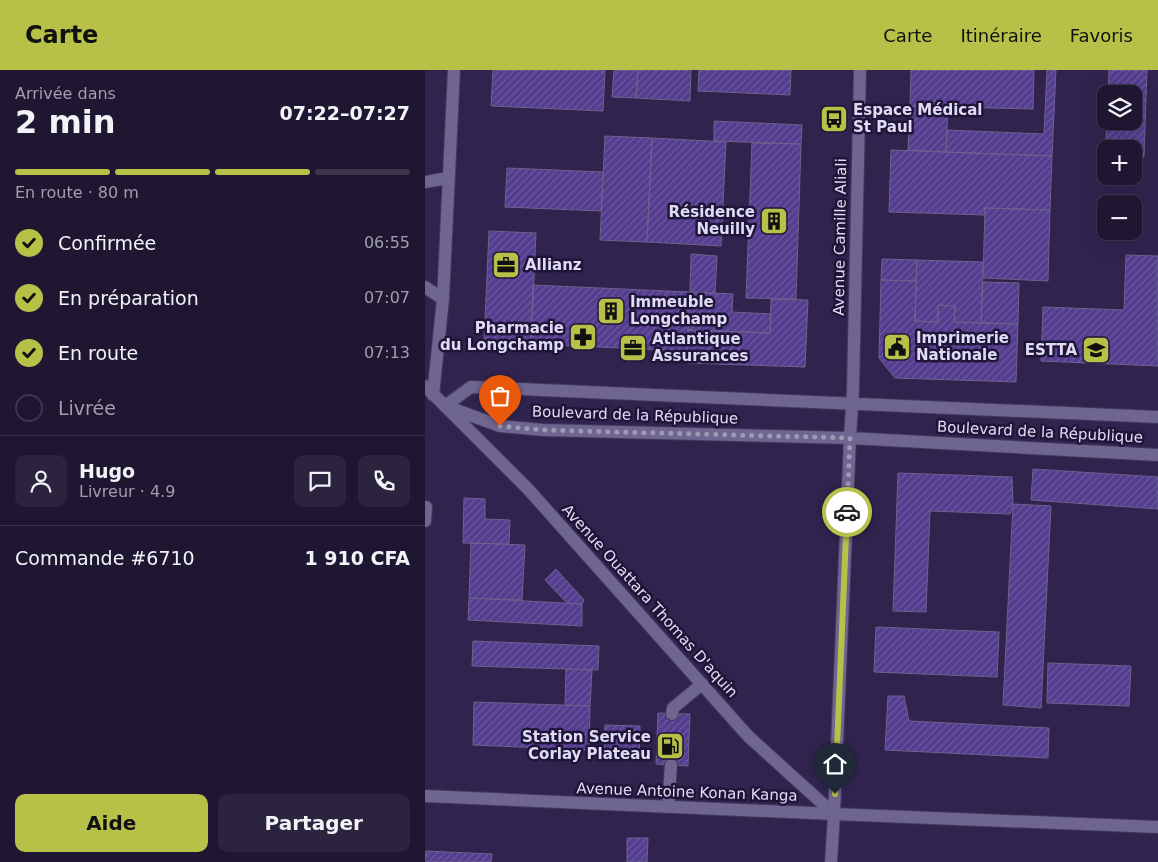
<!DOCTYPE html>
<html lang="fr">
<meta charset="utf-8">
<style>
:root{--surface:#1f1732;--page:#2c243e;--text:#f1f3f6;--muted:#a19fac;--line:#3c364d;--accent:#b7c148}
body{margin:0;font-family:"DejaVu Sans",sans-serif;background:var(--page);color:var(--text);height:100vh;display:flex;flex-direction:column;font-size:19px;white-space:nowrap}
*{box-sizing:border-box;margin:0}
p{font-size:16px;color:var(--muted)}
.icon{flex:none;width:28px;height:28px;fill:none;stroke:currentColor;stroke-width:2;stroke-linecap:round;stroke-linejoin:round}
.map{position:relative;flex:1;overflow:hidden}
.sheet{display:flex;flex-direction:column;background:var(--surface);width:425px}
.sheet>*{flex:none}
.fabs{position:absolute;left:672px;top:15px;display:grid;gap:10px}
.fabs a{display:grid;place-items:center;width:45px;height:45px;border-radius:10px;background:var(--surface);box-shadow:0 5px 20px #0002,0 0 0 1px var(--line);font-size:25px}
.pin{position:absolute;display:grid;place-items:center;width:42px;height:42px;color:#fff;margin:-51px -21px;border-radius:50% 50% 50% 0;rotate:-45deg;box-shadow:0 0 5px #0007}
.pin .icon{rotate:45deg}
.courier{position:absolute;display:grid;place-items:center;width:50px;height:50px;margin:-25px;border:4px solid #b7c148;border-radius:50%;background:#fff;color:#222;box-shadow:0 1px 6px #0007}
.head em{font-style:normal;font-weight:700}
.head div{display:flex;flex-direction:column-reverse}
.head{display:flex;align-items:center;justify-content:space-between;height:85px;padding:0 15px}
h1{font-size:32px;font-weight:700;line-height:38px}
.bar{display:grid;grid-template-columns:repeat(4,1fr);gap:8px 5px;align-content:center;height:60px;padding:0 15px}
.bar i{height:6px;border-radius:4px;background:var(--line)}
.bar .selected{background:var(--accent)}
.bar p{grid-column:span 4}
.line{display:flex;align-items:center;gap:12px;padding:0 15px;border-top:1px solid var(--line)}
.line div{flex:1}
.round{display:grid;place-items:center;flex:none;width:52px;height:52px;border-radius:10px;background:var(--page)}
ol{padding:0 15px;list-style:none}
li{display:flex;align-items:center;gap:15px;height:55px}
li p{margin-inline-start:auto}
li .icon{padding:5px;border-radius:50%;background:var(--accent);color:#111;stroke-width:4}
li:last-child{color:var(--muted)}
li i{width:28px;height:28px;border:2px solid var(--line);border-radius:50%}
.action{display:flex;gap:10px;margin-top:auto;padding:10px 15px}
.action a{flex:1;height:58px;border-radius:10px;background:var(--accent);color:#111;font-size:20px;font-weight:700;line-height:58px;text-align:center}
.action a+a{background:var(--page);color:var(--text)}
header{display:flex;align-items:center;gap:30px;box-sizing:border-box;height:70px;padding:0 25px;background:var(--accent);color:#111}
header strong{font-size:24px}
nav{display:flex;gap:28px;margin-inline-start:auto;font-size:18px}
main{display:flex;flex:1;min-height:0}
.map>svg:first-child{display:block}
</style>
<header>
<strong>Carte</strong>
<nav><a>Carte</a><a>Itinéraire</a><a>Favoris</a></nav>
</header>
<main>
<section class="sheet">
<div class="head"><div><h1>2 min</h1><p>Arrivée dans</p></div><em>07:22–07:27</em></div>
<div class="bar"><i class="selected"></i><i class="selected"></i><i class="selected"></i><i></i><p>En route · 80 m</p></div>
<ol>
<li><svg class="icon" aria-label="check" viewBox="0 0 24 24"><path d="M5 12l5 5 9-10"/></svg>Confirmée<p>06:55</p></li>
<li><svg class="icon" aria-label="check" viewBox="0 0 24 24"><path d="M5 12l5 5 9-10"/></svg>En préparation<p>07:07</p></li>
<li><svg class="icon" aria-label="check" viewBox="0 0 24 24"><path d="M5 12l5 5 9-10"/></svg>En route<p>07:13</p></li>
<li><i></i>Livrée</li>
</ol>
<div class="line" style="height:90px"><a class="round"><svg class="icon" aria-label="person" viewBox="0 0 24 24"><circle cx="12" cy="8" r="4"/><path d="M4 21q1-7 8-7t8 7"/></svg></a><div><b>Hugo</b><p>Livreur · 4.9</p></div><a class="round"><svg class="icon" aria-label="chat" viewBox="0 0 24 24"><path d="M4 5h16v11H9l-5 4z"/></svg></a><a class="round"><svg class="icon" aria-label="phone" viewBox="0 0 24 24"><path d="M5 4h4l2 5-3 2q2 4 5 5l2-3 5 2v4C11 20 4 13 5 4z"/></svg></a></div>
<div class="line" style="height:65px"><div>Commande #6710</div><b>1 910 CFA</b></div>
<div class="action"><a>Aide</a><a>Partager</a></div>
</section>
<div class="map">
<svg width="733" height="792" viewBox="0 0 733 792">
<defs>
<pattern id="building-hatch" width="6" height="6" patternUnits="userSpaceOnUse" patternTransform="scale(1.25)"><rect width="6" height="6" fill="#543c8e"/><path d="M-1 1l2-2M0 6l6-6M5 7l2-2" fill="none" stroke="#6c589e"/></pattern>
</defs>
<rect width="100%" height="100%" fill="#291f43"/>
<path fill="#30244f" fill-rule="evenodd" d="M0 0H733V792H0ZM681 24H709V51H681ZM681 79H709V106H681ZM681 134H709V161H681Z"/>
<path fill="url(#building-hatch)" stroke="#6b628c" d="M68 0H180L178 41 66 36Z
M189 0H213L211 28 187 27Z
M213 0H266L265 31 211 28Z
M274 0H366L365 25 273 21Z
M486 0H609L608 39 485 36Z
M622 0H631L627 86 521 82 522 60 619 64Z
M684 0H722L719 87 709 86V79H681L680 85 682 51H709V24H683Z
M485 36 523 37 521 82 483 80Z
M289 51 377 55 376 74 289 71Z
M180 66 227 68 222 172 175 170Z
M227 68 301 72 296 176 222 172Z
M327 73 376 74 371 229 321 228Z
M466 80 627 86 625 140 560 138V145L464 142Z
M82 98 178 102 176 141 80 137Z
M560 138 625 140 623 211 558 208Z
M64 161 111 163 106 274 59 272Z
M266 184 292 186 290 224 265 222Z
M701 185 733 186V296L616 291 618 237 699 240Z
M457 189 492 190 491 211 456 210Z
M492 190 558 192 556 253 529 252 530 236 513 235V252L490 251Z
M456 210 491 211 490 251 513 252V235L530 236 529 252 593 254 591 312 470 308 454 288Z
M558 212 594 213 593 254 556 253Z
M108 215 265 222 262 281 106 274Z
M265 222 308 224 307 242 346 244 345 263 263 260Z
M346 229 383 230 380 297 262 293 263 260 345 263Z
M608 399 733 407V439L606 430Z
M473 403 587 407 588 434 585 444 505 441 501 542 468 541Z
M39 428 60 429V449L85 450 84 474 38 473Z
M588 434 626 436 616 638 578 635Z
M46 473 100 475 97 530 44 528Z
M131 499 159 530 157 534 142 533 120 510Z
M44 528 157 534V556L43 550Z
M451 557 574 562 572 607 449 602Z
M48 571 174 576 173 600 47 596Z
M623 593 706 596 704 636 622 633Z
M141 599 167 600 165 636 140 635Z
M463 626H479L484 651 624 658 623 688 460 680Z
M49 632 165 636 164 680 48 675Z
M233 643 265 644 263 696 231 694Z
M180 655 215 656 214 689 179 687Z
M202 768H223L222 792H202Z
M1 781 67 784 66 792H0Z"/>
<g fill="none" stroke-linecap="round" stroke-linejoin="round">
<g stroke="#43395a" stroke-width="14">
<path id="service" d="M0 112 23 108
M0 217 18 229
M0 451 1 437
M247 644 248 638 277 614
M243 737 246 695"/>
</g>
<g stroke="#43395a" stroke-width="14">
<path id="minor" d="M20 336 103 419 323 666 409 744
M0 726 409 744
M406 792 409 744"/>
</g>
<g stroke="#43395a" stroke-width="14">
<path id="tertiary" d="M8 325 18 229 29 0
M425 368 409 744 733 757"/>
</g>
<g stroke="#43395a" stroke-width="14">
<path id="secondary" d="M0 316 20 336 75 356 118 360 425 368 733 385
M20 336 46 317 733 347
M425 368 428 319 435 0"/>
</g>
<use href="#service" stroke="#6e6590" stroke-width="12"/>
<use href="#minor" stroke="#6e6590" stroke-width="12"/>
<use href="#tertiary" stroke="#6e6590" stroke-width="12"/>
<use href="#secondary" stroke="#6e6590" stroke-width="12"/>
</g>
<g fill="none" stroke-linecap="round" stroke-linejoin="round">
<path stroke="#a099b6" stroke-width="5" stroke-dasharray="0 9" d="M75 356 118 360 425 368 422 442"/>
<path stroke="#b7c148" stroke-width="6" d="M410 724 422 442"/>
</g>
<defs>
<g id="bus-square" transform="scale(1.4375)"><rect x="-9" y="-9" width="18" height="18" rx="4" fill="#b7c148" stroke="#1f1539"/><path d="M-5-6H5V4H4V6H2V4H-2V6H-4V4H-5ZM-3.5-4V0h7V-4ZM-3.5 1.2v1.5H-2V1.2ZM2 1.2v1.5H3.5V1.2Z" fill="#111"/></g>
<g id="building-square" transform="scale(1.4375)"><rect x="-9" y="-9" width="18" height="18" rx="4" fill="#b7c148" stroke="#1f1539"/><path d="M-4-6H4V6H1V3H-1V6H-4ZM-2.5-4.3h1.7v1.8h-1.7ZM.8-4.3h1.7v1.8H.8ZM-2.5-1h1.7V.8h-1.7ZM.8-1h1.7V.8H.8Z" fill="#111"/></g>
<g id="office-square" transform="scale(1.4375)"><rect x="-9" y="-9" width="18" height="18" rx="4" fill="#b7c148" stroke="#1f1539"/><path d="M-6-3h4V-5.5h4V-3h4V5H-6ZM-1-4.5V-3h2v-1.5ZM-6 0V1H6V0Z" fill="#111"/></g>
<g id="pharmacy-square" transform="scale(1.4375)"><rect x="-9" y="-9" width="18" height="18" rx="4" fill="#b7c148" stroke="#1f1539"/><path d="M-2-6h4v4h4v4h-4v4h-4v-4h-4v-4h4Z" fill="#111"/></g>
<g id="civic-square" transform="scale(1.4375)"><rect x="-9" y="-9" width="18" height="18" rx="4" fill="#b7c148" stroke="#1f1539"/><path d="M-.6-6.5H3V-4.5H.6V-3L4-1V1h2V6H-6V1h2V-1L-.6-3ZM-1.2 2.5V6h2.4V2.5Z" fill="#111"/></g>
<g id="university-square" transform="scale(1.4375)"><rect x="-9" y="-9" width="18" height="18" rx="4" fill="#b7c148" stroke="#1f1539"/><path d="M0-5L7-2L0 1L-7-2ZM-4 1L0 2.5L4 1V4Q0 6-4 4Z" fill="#111"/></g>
<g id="fuel-square" transform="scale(1.4375)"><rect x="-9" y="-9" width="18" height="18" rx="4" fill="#b7c148" stroke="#1f1539"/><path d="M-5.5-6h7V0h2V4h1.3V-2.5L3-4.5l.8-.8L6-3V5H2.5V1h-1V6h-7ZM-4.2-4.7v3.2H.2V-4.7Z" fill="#111"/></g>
</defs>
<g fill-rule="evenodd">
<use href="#bus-square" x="409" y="49"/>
<use href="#building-square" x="349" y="151"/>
<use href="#office-square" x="81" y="195"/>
<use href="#building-square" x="186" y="241"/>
<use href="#pharmacy-square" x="158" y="267"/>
<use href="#civic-square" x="472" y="277"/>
<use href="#office-square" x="208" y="278"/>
<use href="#university-square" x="671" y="280"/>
<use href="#fuel-square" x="245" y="676"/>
</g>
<g text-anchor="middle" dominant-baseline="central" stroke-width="5" stroke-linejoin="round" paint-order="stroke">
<g font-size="15" font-weight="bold" fill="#e0dbf4" stroke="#1f1539" text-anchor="start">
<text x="428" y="40">Espace Médical<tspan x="428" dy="17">St Paul</tspan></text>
<text x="330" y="142" text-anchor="end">Résidence<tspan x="330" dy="17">Neuilly</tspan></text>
<text x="100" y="195">Allianz</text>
<text x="205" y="232">Immeuble<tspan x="205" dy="17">Longchamp</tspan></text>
<text x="139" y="258" text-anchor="end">Pharmacie<tspan x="139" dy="17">du Longchamp</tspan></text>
<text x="491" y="268">Imprimerie<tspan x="491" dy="17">Nationale</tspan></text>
<text x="227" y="269">Atlantique<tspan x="227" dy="17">Assurances</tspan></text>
<text x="652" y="280" text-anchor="end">ESTTA</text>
<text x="226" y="667" text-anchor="end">Station Service<tspan x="226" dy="17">Corlay Plateau</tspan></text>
</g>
<g font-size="15" fill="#e0dbf4" stroke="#1f1539">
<text transform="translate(415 167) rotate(-89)">Avenue Camille Aliali</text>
<text transform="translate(210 345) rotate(2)">Boulevard de la République</text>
<text transform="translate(615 362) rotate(3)">Boulevard de la République</text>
<text transform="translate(225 531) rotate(48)">Avenue Ouattara Thomas D'aquin</text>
<text transform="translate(262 722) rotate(2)">Avenue Antoine Konan Kanga</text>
</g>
</g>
</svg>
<div class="fabs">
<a><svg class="icon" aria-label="layers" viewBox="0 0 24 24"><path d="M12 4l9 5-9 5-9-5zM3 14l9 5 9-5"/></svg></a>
<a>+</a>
<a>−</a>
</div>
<div class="pin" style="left:75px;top:356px;background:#ea580c"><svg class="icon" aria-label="bag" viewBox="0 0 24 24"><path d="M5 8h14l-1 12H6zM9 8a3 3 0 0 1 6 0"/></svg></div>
<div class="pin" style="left:410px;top:724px;background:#1f2937"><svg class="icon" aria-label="home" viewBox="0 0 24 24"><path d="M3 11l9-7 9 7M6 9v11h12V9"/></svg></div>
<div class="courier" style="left:422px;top:442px"><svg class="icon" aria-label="car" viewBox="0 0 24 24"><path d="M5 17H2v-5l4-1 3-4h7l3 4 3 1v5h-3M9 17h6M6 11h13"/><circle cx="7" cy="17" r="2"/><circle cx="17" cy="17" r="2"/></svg></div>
</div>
</main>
